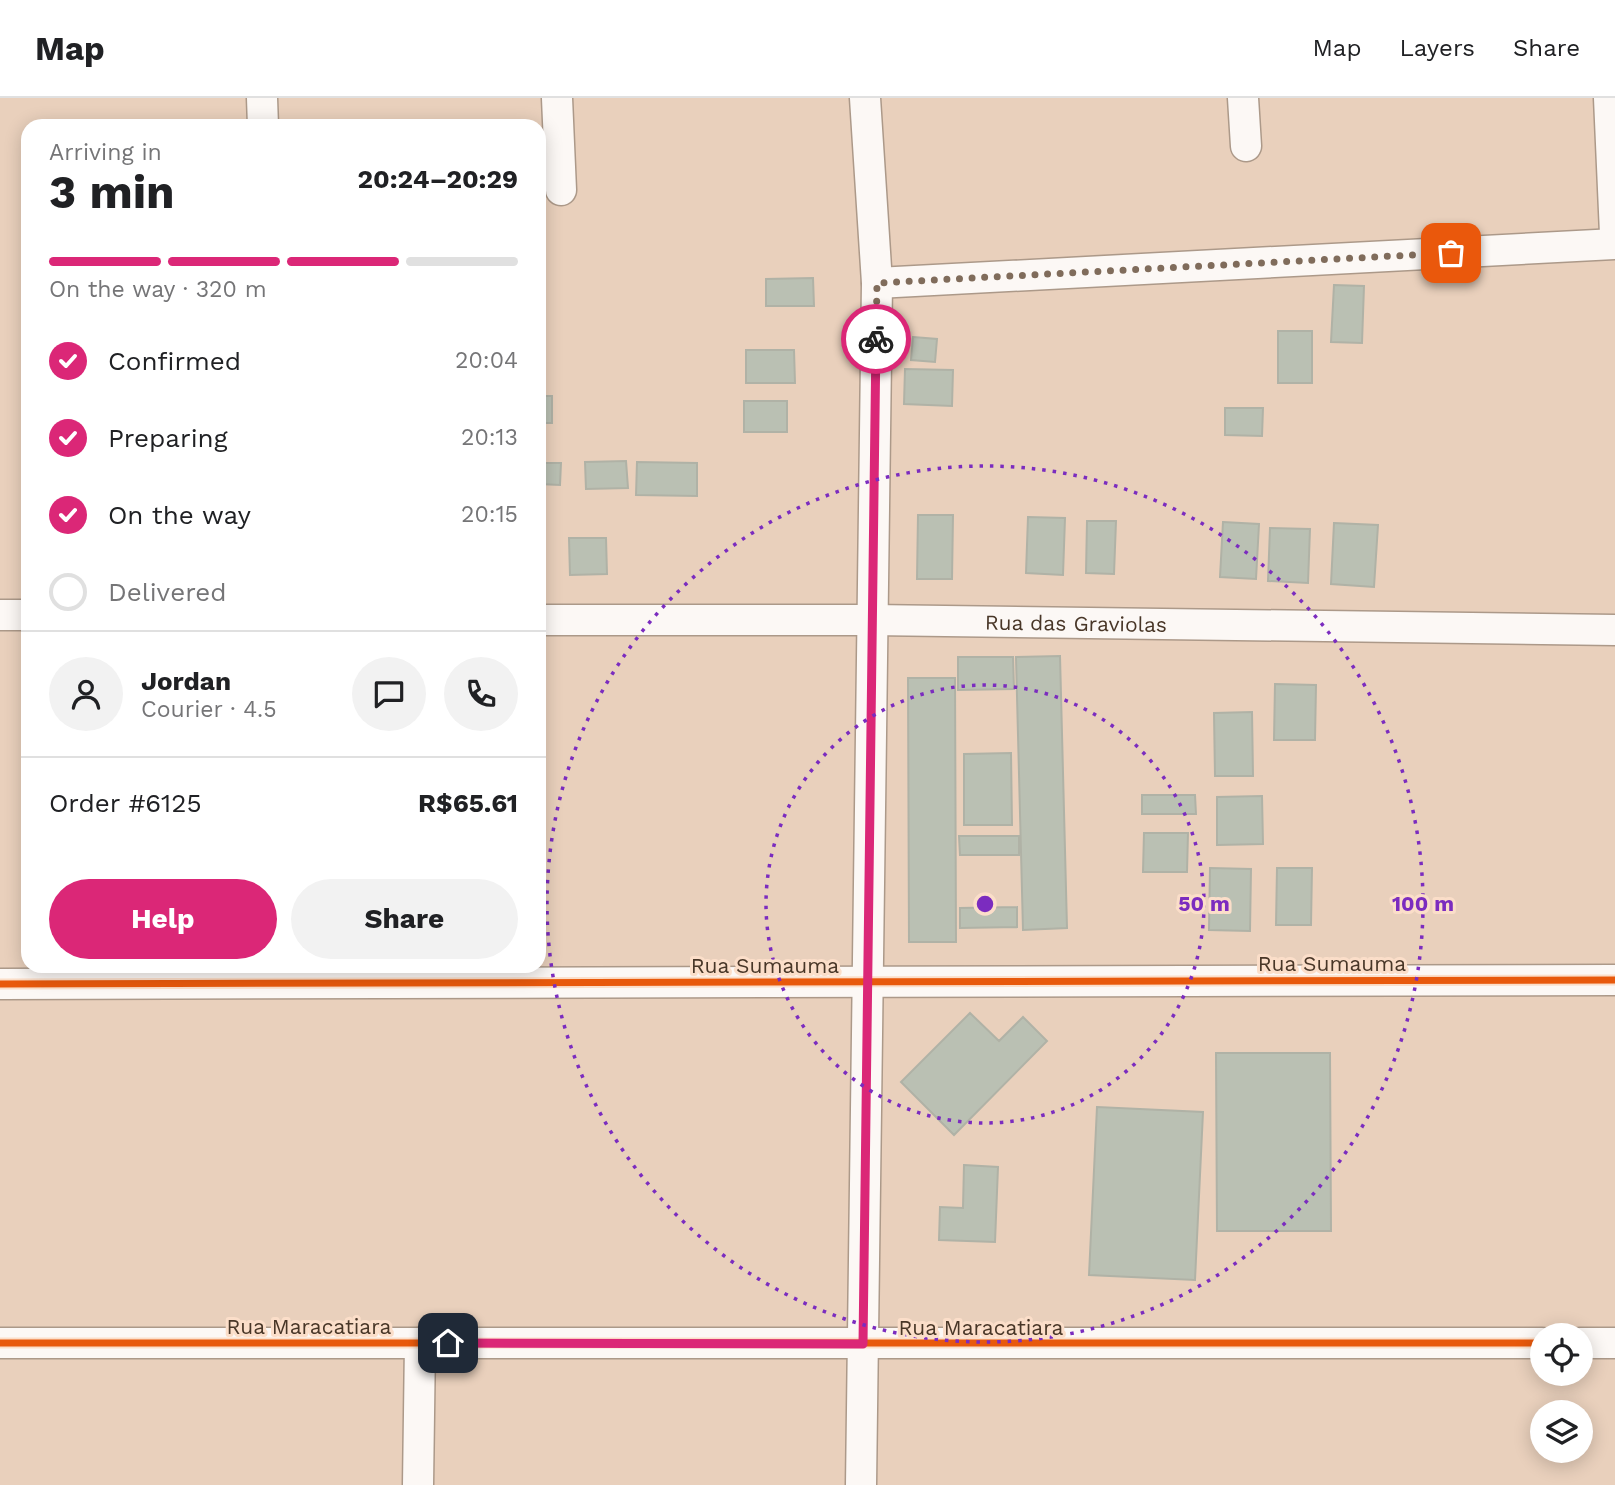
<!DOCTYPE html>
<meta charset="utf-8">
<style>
:root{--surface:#fff;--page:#f2f2f2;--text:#202124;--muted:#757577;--line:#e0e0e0;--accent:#db2777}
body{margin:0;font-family:"Work Sans",sans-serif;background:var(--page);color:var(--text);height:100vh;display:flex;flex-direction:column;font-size:26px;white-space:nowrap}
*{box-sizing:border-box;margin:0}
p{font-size:23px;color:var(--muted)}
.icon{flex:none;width:38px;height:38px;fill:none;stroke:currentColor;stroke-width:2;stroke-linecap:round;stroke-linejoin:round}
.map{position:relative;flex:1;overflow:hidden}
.side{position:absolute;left:21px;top:21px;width:525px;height:854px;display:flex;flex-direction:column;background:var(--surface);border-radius:21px;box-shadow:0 4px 18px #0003}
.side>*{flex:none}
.tools{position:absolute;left:1530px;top:1225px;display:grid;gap:14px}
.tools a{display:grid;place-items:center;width:63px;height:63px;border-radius:50%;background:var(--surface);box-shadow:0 4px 18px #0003;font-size:35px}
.pin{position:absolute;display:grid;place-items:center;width:60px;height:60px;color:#fff;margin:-30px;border-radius:14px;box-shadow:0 4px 10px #0006}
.courier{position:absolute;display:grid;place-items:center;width:70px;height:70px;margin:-35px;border:5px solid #db2777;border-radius:50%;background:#fff;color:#222;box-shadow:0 2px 9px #0007}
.overview em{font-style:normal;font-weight:700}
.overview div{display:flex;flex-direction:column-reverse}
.overview{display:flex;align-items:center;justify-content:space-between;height:119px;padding:0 28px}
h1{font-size:46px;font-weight:700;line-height:52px}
.bar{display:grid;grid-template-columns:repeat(4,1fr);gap:10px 7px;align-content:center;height:84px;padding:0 28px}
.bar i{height:9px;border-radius:5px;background:var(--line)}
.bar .current{background:var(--accent)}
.bar p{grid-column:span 4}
.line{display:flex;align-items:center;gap:18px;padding:0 28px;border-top:2px solid var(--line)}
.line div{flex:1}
.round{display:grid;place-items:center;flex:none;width:74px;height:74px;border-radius:37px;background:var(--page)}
ol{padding:0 28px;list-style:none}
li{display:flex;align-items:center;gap:21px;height:77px}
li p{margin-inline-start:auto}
li .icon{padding:7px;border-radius:50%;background:var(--accent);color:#fff;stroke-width:4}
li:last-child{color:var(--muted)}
li i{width:38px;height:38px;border:4px solid var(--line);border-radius:50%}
.cta{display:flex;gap:14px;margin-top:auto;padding:14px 28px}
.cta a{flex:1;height:80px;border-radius:42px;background:var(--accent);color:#fff;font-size:28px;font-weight:700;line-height:80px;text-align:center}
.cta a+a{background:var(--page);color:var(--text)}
header{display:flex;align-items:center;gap:42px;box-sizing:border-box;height:98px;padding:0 35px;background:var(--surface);border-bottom:2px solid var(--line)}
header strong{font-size:33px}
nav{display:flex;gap:38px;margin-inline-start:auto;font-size:24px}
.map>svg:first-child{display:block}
</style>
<header>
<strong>Map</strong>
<nav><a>Map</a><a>Layers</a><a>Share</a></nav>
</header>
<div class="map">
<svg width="1615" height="1387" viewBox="0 0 1615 1387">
<rect width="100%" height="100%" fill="#e9d0bc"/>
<path fill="#bac0b3" stroke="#b0b2a6" stroke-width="2" d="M813 180 814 208H766V181Z
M1334 187 1364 188 1362 245 1331 244Z
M1278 233H1312V285H1278Z
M913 239 937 241 935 264 911 262Z
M746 252H794L795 285H746Z
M905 271 953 272 952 308 904 306Z
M539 298H552V325H539Z
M744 303H787V334H744Z
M1225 310H1263L1262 338 1225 337Z
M626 363 628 390 586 391 585 364Z
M637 364 697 365V398L636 397Z
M539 365H561L560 387 539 386Z
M918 417H953L952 481H917Z
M1028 419 1065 420 1063 477 1026 475Z
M1087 423H1116L1114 476 1086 475Z
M1223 424 1259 426 1256 481 1220 479Z
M1334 425 1378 427 1374 489 1331 486Z
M1270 430 1310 431 1308 485 1268 483Z
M569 440H606L607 476 570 477Z
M1060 558 1067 830 1023 832 1016 559Z
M958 559H1013L1014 591 958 592Z
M908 580H955L956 844H909Z
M1275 586 1316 587 1315 642H1274Z
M1252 614 1253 678H1215L1214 615Z
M1011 655 1012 727H964V656Z
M1142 697H1195L1196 716H1142Z
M1262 698 1263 746 1217 747V699Z
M1144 735H1188L1187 774H1143Z
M959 738H1019V757H960Z
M1210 770 1251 771 1250 833 1209 832Z
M1277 770H1312L1311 827H1276Z
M1017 809V829L960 830V810Z
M970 915 999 943 1023 919 1047 943 954 1037 901 984Z
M1216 955H1330L1331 1133H1217Z
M1097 1009 1203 1014 1195 1182 1089 1177Z
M964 1067 998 1069 995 1144 939 1142 940 1109 963 1110Z"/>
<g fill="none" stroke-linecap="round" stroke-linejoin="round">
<g stroke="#ac9989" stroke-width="33">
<g id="minor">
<path d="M262 0 263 28"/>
<path d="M557 0 561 92"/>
<path d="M1243 0 1246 48"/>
<path d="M1609 0 1615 136"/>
<path d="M877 185 1615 146"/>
<path d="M0 517H28"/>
<path id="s1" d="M539 522H872L1615 532"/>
<path d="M0 886 1615 882"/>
<path d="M0 1245H1542"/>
<path d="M1580 1245H1615"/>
<path d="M418 1387 420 1245"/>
<path d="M861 1387 877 185 865 0"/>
</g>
</g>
<use href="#minor" stroke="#fcf8f5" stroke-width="30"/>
<g stroke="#fbdec9" stroke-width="11">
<path id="cycleway" d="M0 886 1615 882
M0 1245H1542"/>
</g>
<use href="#cycleway" stroke="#e8590c" stroke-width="7"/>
</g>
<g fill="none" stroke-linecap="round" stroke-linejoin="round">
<path stroke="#806c5b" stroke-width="7" stroke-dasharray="0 12.6" d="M876 241 877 185 1451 155"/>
<path stroke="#db2777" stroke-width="9" d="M448 1245 863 1246 876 241"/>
</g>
<g fill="none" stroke="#7b2cbf" stroke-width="3.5" stroke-dasharray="3.5 7">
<circle cx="985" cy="806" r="219"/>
<circle cx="985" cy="806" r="438"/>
</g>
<g text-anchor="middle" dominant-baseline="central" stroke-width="6" stroke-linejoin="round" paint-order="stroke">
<g font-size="21" fill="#483627" stroke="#fbdec9">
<text stroke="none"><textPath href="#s1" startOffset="537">Rua das Graviolas</textPath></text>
<text x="1332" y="865">Rua Sumauma</text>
<text x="765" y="867">Rua Sumauma</text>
<text x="309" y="1228">Rua Maracatiara</text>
<text x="981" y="1229">Rua Maracatiara</text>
</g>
</g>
<circle cx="985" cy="806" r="10" fill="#7b2cbf" stroke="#fbdec9" stroke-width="3.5"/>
<g font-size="21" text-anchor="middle" font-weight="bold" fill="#7b2cbf" stroke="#fbdec9" stroke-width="6" stroke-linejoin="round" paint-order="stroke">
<text x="1204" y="813">50 m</text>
<text x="1423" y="813">100 m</text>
</g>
</svg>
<div class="tools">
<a><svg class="icon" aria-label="locate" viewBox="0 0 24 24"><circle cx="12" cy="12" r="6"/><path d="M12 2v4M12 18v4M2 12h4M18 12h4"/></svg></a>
<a><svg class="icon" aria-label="layers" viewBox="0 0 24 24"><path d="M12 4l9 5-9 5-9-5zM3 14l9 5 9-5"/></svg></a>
</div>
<div class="pin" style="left:1451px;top:155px;background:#ea580c"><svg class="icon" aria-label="bag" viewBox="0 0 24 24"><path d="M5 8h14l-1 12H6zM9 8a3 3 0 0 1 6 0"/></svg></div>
<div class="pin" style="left:448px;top:1245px;background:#1f2937"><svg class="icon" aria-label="home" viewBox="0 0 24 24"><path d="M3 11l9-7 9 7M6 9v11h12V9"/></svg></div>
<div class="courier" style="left:876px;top:241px"><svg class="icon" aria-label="bike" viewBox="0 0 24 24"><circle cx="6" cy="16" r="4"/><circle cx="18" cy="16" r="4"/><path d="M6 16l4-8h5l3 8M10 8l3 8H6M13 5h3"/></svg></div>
<section class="side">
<div class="overview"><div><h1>3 min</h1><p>Arriving in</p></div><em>20:24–20:29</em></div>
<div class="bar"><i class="current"></i><i class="current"></i><i class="current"></i><i></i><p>On the way · 320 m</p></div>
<ol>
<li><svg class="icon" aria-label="check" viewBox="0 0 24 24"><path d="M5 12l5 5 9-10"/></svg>Confirmed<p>20:04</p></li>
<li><svg class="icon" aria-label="check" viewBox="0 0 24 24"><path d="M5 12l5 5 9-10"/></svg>Preparing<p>20:13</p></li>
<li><svg class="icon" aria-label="check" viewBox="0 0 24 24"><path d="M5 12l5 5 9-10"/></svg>On the way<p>20:15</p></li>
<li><i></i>Delivered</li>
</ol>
<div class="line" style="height:126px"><a class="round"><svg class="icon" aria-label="person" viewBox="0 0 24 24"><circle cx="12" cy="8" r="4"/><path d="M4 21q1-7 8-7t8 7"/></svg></a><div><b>Jordan</b><p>Courier · 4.5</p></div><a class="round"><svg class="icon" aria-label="chat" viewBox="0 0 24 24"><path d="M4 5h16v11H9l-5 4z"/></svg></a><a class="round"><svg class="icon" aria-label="phone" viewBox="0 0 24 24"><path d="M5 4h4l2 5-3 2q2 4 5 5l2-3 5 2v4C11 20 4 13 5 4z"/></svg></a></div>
<div class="line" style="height:91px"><div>Order #6125</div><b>R$65.61</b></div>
<div class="cta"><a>Help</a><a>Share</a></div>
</section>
</div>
